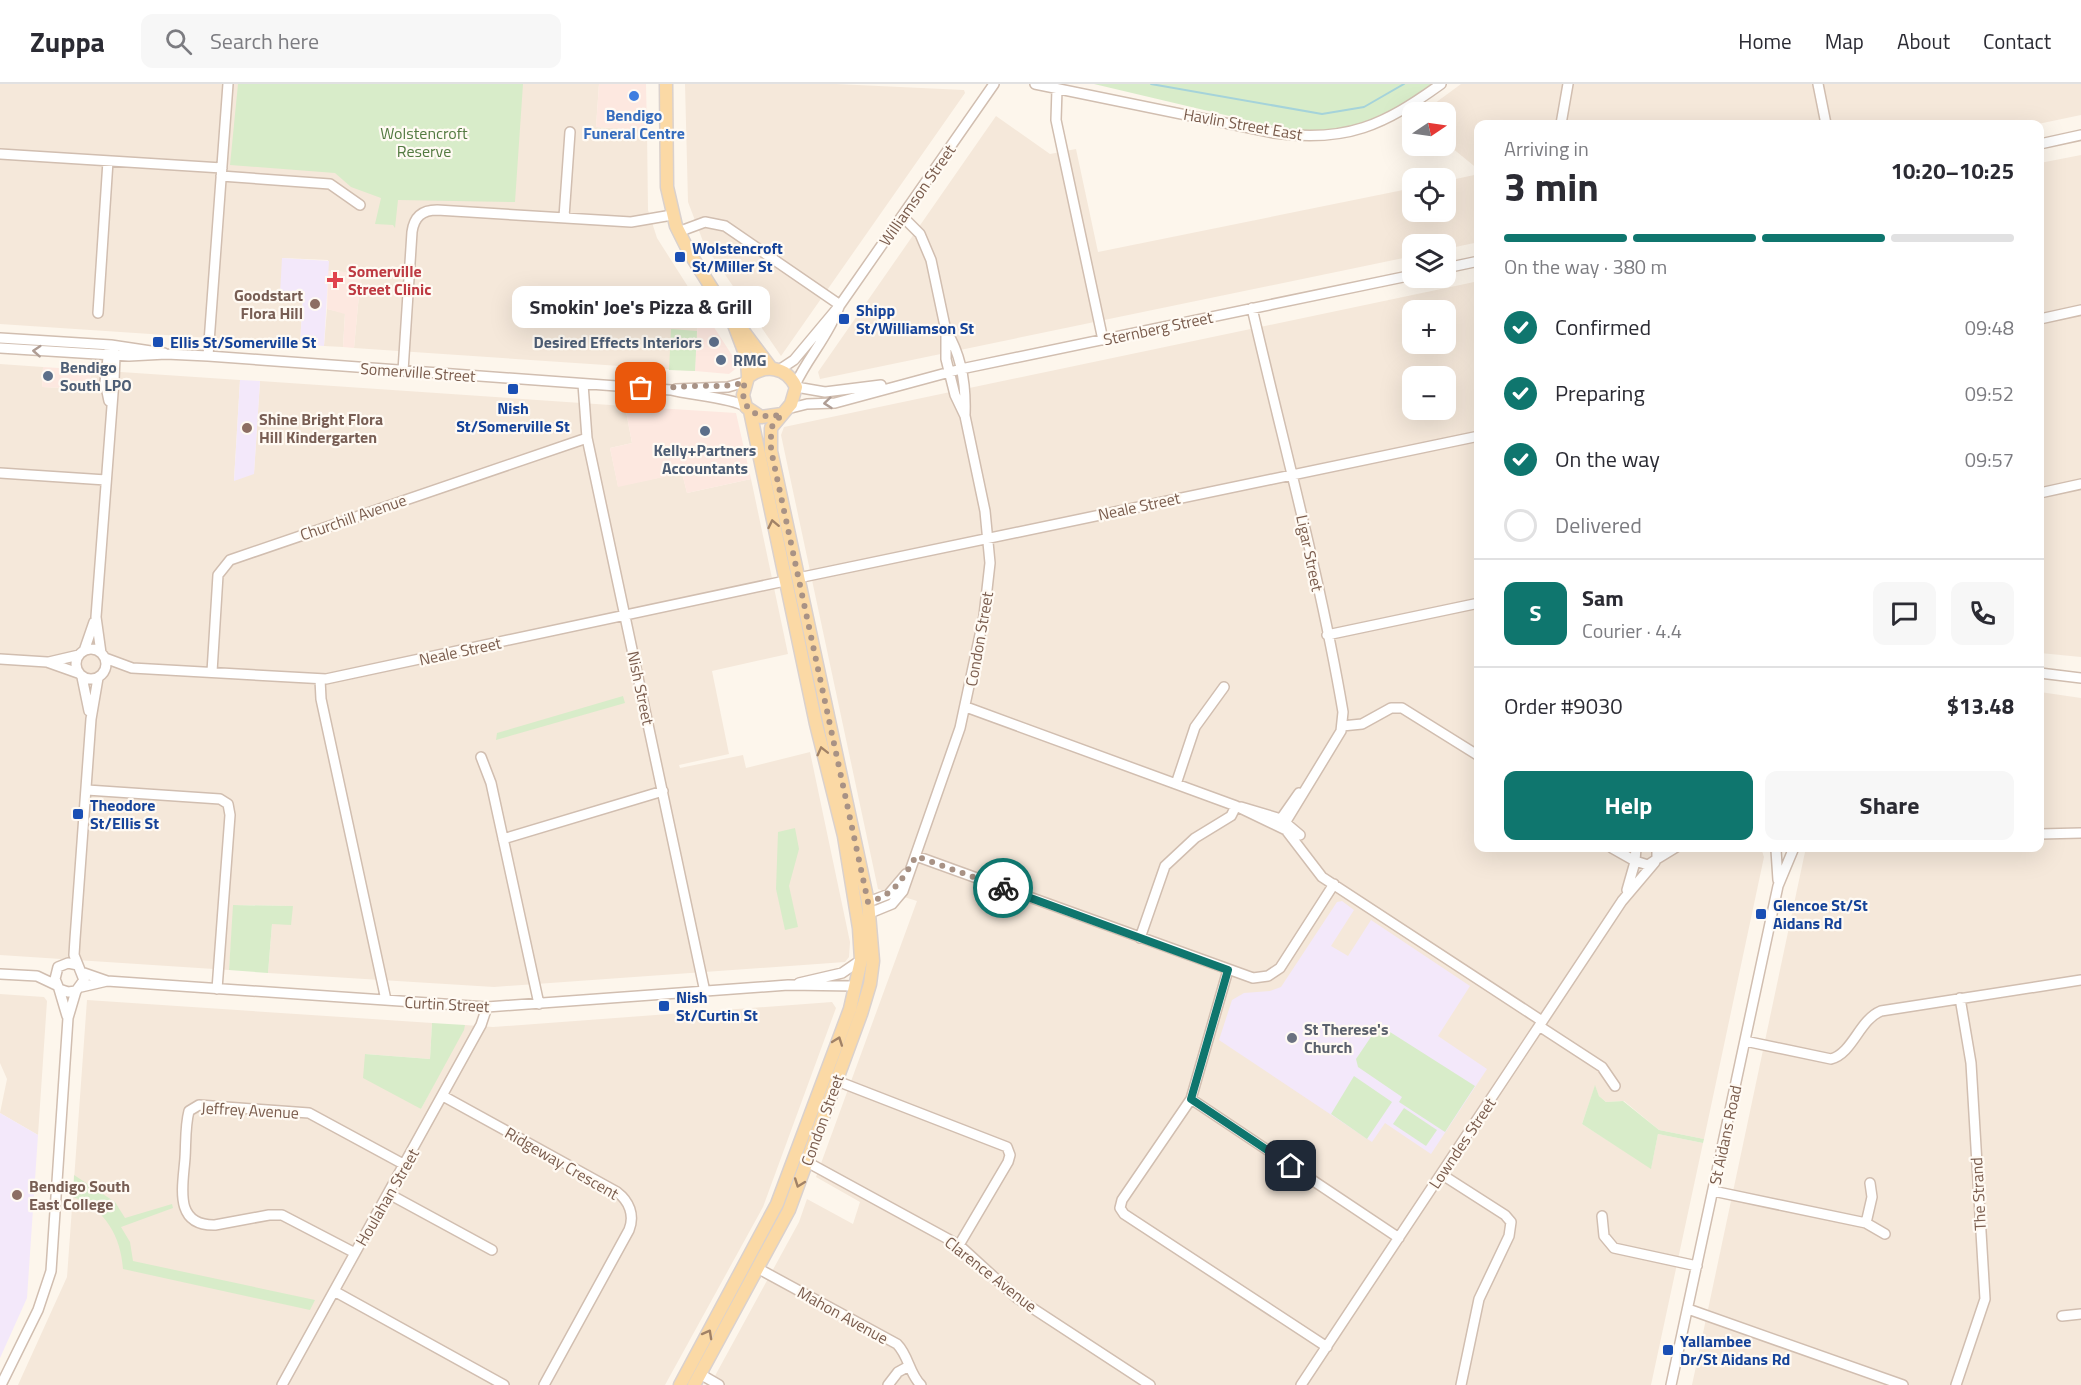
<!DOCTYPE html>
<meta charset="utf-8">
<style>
:root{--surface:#fff;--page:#f7f7f7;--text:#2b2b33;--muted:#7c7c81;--line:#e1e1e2;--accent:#0f766e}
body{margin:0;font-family:"Titillium Web",sans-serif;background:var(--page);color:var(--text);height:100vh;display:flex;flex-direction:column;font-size:22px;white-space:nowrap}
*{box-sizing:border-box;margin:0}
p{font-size:20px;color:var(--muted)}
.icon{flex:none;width:33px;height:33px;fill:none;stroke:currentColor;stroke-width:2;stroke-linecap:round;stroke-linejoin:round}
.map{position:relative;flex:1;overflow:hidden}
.sheet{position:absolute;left:1474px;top:36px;width:570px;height:732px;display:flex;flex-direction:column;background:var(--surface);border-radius:12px;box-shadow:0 6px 24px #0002}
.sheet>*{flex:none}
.needle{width:39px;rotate:77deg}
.buttons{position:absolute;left:1402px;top:18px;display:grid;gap:12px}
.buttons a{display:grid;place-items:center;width:54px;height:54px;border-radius:12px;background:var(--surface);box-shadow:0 6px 24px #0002;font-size:30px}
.pin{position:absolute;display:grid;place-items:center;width:51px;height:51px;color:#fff;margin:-26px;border-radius:12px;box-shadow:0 3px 9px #0006}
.courier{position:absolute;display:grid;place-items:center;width:60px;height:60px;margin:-30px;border:4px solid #0f766e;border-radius:50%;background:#fff;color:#222;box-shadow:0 2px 8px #0007}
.bubble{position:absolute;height:42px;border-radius:12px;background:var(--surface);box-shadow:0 6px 24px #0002;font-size:20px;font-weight:700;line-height:42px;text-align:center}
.head em{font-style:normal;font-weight:700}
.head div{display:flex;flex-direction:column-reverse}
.head{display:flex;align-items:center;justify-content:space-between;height:102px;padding:0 30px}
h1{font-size:39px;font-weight:700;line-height:45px}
.bar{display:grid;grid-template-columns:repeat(4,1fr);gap:9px 6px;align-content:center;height:72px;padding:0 30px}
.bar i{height:8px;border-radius:4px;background:var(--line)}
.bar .active{background:var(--accent)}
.bar p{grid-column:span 4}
.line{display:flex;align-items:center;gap:15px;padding:0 30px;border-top:2px solid var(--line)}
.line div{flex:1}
.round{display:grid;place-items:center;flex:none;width:63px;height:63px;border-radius:12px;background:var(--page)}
ol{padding:0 30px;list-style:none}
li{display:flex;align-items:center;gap:18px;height:66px}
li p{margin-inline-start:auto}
li .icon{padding:6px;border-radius:50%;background:var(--accent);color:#fff;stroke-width:4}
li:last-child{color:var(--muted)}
li i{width:33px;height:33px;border:3px solid var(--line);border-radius:50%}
.primary-button{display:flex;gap:12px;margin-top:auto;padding:12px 30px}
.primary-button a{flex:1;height:69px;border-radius:12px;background:var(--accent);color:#fff;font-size:24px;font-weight:700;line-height:69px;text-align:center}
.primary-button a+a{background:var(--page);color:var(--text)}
header{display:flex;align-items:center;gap:36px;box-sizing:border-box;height:84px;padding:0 30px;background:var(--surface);border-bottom:2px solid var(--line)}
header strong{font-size:28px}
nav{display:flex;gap:33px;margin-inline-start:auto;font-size:21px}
.search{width:420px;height:54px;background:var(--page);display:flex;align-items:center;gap:15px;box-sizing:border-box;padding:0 21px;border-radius:12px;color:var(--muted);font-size:22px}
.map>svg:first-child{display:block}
</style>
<header>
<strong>Zuppa</strong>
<div class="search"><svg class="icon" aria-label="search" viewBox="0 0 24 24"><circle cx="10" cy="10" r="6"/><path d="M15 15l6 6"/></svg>Search here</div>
<nav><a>Home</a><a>Map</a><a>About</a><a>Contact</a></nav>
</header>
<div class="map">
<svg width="2081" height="1301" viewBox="0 0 2081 1301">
<rect width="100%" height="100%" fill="#fdf6ec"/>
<path fill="#f5e8da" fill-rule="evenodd" d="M0 0H599L596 43 647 46 648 126 657 154 699 220 695 287 354 264 361 189 328 187V176L282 174 303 212 300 260 0 240Z
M685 0H836L964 6 965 9 781 272 704 160 688 118Z
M1461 0H2081V31L2038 40H1479V86L1446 59V28H1423Z
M996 32 1050 70 1076 65 1098 168 1413 104V128H1446V97L1479 90V158L1446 165V160H1413V172L820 295 818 288Z
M2081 71V573L2040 569V79Z
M1479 197V764H1761L1764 773 1704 1055 1659 1046 1624 1017 1606 1018 1599 1012 1595 1002 1582 1040 1651 1084 1658 1050 1703 1059 1651 1301H710L799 1138 807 1115 853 1140 860 1118 816 1093 917 817 878 805 781 351 784 343ZM1413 226H1446V260H1413ZM1413 292H1446V326H1413Z
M327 225 345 229 343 263 324 262Z
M0 280 43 283 42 303 90 305 91 286 240 296 234 396 254 389 260 297 625 322 632 359 610 364 618 402 682 389 687 409 751 395 788 570 712 587 729 670 679 681 680 684 743 671 746 684 810 668 850 858 849 873 845 878 494 903 268 889 272 840 293 822 234 821 229 886 0 871Z
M2040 608 2081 614V1301H1692L1805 768 1813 767 1814 764H2040Z
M0 910 44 913 47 917 38 1051 0 1029 7 995 0 979Z
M87 916 432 939 430 975 365 970 421 1025 465 941 493 943 832 918 836 924 763 1123 665 1301H18L67 1193Z"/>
<path fill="#fde8e0" d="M599 0H646L647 46 596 43Z
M328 187 361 189 354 264 343 263 345 230 327 225Z
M699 220 739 282 729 290 695 287Z
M43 283 91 286 90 305 42 303Z
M625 322 736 329 751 395 687 409 682 389 618 403 610 364 632 359Z"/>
<path fill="#f3e8fa" d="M282 174 329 177 324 262 300 260 303 212 280 210Z
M240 296 260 297 254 390 234 397Z
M1342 817 1354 826 1331 862 1348 872 1371 836 1470 902 1438 952 1487 985 1431 1070 1385 1039 1372 1058 1219 956 1232 916 1244 909 1270 907 1281 903 1337 818Z
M0 1029 38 1051 27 1214 0 1274Z"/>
<path fill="#d8ecc9" d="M238 0H523L515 118 398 116 395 144 393 141 375 140 381 114 351 103 335 89 230 81Z
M1094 0H1437L1405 22 1342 48 1300 47 1259 39Z
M671 245 697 247 695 287 669 286Z
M623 612 625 619 496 656 497 649Z
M795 744 799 765 789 802 798 843 785 846 776 805 778 748Z
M233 821 293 822 291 841 272 840 268 889 229 886Z
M432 939 465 941 464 946 421 1025 363 994 365 970 430 975Z
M1379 941 1475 1002 1445 1048 1399 1018 1402 1013 1358 983 1356 975Z
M1354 992 1392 1018 1367 1055 1331 1030Z
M1595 1001 1599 1012 1606 1018 1623 1017 1659 1046 1704 1055 1703 1059 1658 1050 1651 1085 1582 1040Z
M1404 1024 1437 1046 1426 1062 1393 1040Z
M74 1091 115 1118 125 1134 172 1120 173 1124 121 1143 130 1158 133 1177 315 1216 310 1226 123 1185C121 1153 105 1124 73 1113Z"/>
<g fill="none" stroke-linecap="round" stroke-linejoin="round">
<path stroke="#a5d3da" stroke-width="2" d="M1151 0 1322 30 1364 23 1404 0"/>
<g stroke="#d1beb0" stroke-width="12">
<path id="minor" d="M1035 0 1274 49C1347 59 1384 41 1441 0
M1818 0 1826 40
M1057 5 1056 36 1103 256
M1561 40 1568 0
M2040 60 2081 51
M0 70 222 84
M221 92 330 100 360 121
M564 133 570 48
M678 148 705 138 725 142 840 221
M1446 184 1479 177
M1252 224C1283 359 1320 492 1343 628L1341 647 1282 744
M98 229 108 77
M2040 235 2081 226
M947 248C962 273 966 301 965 330
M0 254 111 261 164 269
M0 264 129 272 166 270 208 272 671 306C690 311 734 314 746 323
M208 272 228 0
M779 286 794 276 840 221 994 0
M403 287 412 148C414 133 422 126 437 126L631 138 672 131
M583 300 587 354 705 908
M795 301C808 273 828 253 839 223
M796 303 825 308 881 301
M676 305 728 303 745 298
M109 317 105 298 109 266
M787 325 807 320 835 319 961 285 1413 191
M0 389 106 396
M2040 409 2081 400
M798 494 1479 352
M1327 551 1479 519
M76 580a15 15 0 1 1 30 0a15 15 0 1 1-30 0Z
M84 567 94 538
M101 569 96 533 114 296 115 272 111 261
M105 574 132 584 326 595 785 497
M0 575 47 578 78 589
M49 578 79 571
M212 588 218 491 230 476 587 354
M2040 589 2081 594
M82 593 89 627
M320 595 321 615 386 916
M966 623 1236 722 1286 746 1322 793 1542 937
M1342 642 1362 640 1391 624H1402L1479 672
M481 673 491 699 539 920
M1176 700 1195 643 1224 603
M87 706 220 715 228 720 230 731 217 905
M1241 723 1281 735 1300 751
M1278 739 1299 709
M2040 750 2081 749
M503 755 663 707
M1612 764 1635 777
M1636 764 1635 777 1648 781 1657 775V764
M1776 766 1778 796
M916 772 1253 894 1268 892 1280 884 1334 800
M1657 775 1675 764
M1627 806 1635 778
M868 818 889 810 906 790
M870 829 892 820 903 807 960 644 984 532 990 479 985 427 965 332 955 311 946 275V247L931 176 920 150 902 132
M1140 854 1165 782 1195 754 1231 732 1236 722
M78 881 68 879 58 883 55 895 59 905 68 908 76 907 84 896 74 871 75 855 91 635 98 594
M1228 886 1191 1015 1122 1116 1120 1124 1124 1130 1327 1263
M84 889 107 897 487 923 788 901 856 902
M0 890 37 892 56 901
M799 899 842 889 861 876
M81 903 107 897
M59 905 67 932
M1539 942 1602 983 1615 1002
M1745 957 1831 975C1853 969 1859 936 1881 927L2081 896
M837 997 1007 1063 1010 1071 1008 1078 959 1161
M443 1012 617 1108C629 1117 635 1131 629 1146L544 1301
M1191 1015 1399 1154
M807 1078 959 1161 1017 1214 1150 1301
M1441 1090 1505 1131 1511 1138 1509 1152 1479 1215 1461 1301
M1713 1107 1866 1139 1885 1150
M389 1110 492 1166
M1602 1132 1604 1152 1614 1164 1697 1182
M1866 1139 1872 1113 1870 1099
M355 1169 282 1131H269L215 1141C173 1142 183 1102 185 1074 186 1059 185 1042 189 1027L199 1021 309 1029 405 1081
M759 1185 897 1260C909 1272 909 1290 921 1301
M334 1207 504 1301
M1688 1225 1903 1301
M2062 1232 2081 1230
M700 1290 719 1301
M1 1301 38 1226 51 1187 68 934 76 907
M282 1301 481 941 487 923
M888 1301 898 1288 909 1282
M1301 1301 1622 817 1655 778
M1671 1301 1778 802 1793 766
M1956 1301 1985 1215 1971 979 1960 914"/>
</g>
<g stroke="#dad1cd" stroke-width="15">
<path id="major" d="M666 0 667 103 676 142 689 168 733 238 744 248 771 284
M733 238 747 275 748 293
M680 1301 777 1120 850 925 861 876 859 844 844 752 816 640 750 327
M694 1301 789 1126 861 930 870 900 873 877 868 818 771 367V344L791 320 796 303C786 282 765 280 748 293L743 311 746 323 761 333 782 330"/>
</g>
<use href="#minor" stroke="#fff" stroke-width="9"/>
<use href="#major" stroke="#fbd9a5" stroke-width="12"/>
</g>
<defs><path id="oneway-chevron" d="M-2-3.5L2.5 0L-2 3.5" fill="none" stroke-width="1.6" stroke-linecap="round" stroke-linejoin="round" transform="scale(1.5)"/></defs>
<g stroke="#af9d94">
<use href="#oneway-chevron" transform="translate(37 267) rotate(-176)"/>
<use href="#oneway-chevron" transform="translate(828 319) rotate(174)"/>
</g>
<g stroke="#a18267">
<use href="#oneway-chevron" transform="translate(773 440) rotate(-102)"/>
<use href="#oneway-chevron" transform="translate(822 667) rotate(-104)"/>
<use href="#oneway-chevron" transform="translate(838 957) rotate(-70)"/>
<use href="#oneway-chevron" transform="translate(799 1099) rotate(110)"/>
<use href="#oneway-chevron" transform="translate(708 1250) rotate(-61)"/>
</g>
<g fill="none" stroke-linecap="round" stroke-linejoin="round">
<path stroke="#a89285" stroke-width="6" stroke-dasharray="0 10.8" d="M641 304C660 305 675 303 694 302 712 301 728 304 745 298 737 324 757 338 782 330L771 344V366L868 818C894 812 904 793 916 772L1003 804"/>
<path stroke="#0f766e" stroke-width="8" d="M1003 804 1228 886 1191 1015 1291 1082"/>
</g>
<circle fill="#3f7fe0" stroke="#fffaf3" stroke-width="2" cx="634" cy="12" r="6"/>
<g fill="#1a4fb4" stroke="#fffaf3" stroke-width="2">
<rect x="674" y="167" width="12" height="12" rx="3"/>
<rect x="838" y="229" width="12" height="12" rx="3"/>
<rect x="152" y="252" width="12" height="12" rx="3"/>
<rect x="507" y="299" width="12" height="12" rx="3"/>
<rect x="72" y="724" width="12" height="12" rx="3"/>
<rect x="1755" y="824" width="12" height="12" rx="3"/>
<rect x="658" y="916" width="12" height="12" rx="3"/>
<rect x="1662" y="1260" width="12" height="12" rx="3"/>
</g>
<path fill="#e0444e" stroke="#fffaf3" stroke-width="2" d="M332 187h6v6h6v6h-6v6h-6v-6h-6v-6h6z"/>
<g fill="#8d6e63" stroke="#fffaf3" stroke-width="2">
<circle cx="315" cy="220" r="6"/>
<circle cx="247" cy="344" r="6"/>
<circle cx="17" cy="1111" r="6"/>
</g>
<g fill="#5c6f8a" stroke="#fffaf3" stroke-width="2">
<circle cx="714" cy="258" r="6"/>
<circle cx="721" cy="276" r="6"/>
<circle cx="48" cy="292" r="6"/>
<circle cx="705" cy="347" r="6"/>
</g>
<circle fill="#6b7280" stroke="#fffaf3" stroke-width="2" cx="1292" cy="954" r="6"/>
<g text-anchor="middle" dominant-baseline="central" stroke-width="4.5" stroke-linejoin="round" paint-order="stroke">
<g font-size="16" font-weight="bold" fill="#366cbe" stroke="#fffaf3">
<text x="634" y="31">Bendigo<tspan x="634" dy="18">Funeral Centre</tspan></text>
</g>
<g font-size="16" fill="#7a5c4d" stroke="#fffaf3">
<text transform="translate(1243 40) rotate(10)">Havlin Street East</text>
<text transform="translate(917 111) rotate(-55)">Williamson Street</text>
<text transform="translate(1158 244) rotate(-12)">Sternberg Street</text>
<text transform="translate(418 288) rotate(4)">Somerville Street</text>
<text transform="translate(1139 422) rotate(-12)">Neale Street</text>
<text transform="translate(353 433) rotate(-19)">Churchill Avenue</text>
<text transform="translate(1310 469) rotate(78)">Ligar Street</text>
<text transform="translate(979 555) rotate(-80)">Condon Street</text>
<text transform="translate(460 567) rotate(-12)">Neale Street</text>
<text transform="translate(641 604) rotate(78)">Nish Street</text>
<text transform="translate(447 920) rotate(3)">Curtin Street</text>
<text transform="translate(250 1026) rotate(3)">Jeffrey Avenue</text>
<text transform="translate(822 1036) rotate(-70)">Condon Street</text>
<text transform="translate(1725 1051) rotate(-78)">St Aidans Road</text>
<text transform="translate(1462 1059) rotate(-56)">Lowndes Street</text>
<text transform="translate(562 1079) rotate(30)">Ridgeway Crescent</text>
<text transform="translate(1978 1110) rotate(-93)">The Strand</text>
<text transform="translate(387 1113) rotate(-60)">Houlahan Street</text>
<text transform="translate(991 1190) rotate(38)">Clarence Avenue</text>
<text transform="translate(843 1231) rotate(29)">Mahon Avenue</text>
</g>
<g font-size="16" fill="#537a41" stroke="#fffaf3">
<text x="424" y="49">Wolstencroft<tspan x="424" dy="18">Reserve</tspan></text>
</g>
<g font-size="16" font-weight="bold" fill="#164399" stroke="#fffaf3" text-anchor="start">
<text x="692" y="164">Wolstencroft<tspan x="692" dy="18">St/Miller St</tspan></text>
<text x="856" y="226">Shipp<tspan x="856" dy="18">St/Williamson St</tspan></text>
<text x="170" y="258">Ellis St/Somerville St</text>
<text x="513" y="324" text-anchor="middle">Nish<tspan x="513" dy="18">St/Somerville St</tspan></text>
<text x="90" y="721">Theodore<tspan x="90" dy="18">St/Ellis St</tspan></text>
<text x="1773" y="821">Glencoe St/St<tspan x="1773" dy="18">Aidans Rd</tspan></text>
<text x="676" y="913">Nish<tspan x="676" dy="18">St/Curtin St</tspan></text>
<text x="1680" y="1257">Yallambee<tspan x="1680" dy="18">Dr/St Aidans Rd</tspan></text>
</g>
<g font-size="16" font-weight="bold" fill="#be3a42" stroke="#fffaf3" text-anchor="start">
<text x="348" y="187">Somerville<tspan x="348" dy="18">Street Clinic</tspan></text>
</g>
<g font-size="16" font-weight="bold" fill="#785e54" stroke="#fffaf3" text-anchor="start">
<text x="303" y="211" text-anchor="end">Goodstart<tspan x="303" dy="18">Flora Hill</tspan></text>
<text x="259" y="335">Shine Bright Flora<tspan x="259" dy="18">Hill Kindergarten</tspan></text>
<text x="29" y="1102">Bendigo South<tspan x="29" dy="18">East College</tspan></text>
</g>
<g font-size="16" font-weight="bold" fill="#4e5e75" stroke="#fffaf3" text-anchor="start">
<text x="702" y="258" text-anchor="end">Desired Effects Interiors</text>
<text x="733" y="276">RMG</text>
<text x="60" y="283">Bendigo<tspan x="60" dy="18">South LPO</tspan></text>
<text x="705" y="366" text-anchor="middle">Kelly+Partners<tspan x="705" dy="18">Accountants</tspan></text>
</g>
<g font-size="16" font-weight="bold" fill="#5b616d" stroke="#fffaf3" text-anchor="start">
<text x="1304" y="945">St Therese's<tspan x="1304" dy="18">Church</tspan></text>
</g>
</g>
</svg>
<div class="buttons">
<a><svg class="needle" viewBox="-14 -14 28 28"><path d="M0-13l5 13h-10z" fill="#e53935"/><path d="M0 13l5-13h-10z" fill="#7c7c81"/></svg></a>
<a><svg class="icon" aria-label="locate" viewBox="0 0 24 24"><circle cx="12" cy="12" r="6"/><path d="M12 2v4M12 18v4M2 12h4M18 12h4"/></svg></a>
<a><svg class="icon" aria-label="layers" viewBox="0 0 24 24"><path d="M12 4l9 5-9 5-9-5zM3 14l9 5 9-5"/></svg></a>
<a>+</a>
<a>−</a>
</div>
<div class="pin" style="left:641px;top:304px;background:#ea580c"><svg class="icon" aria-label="bag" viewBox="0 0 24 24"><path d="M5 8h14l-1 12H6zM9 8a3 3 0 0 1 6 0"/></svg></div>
<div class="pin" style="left:1291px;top:1082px;background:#1f2937"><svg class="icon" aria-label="home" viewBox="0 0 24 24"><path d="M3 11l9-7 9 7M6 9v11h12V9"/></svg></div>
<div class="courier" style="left:1003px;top:804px"><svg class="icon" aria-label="bike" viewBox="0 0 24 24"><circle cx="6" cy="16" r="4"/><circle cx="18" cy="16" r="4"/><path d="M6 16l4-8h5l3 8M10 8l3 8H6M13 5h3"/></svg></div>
<div class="bubble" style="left:512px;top:202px;width:258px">Smokin' Joe's Pizza &amp; Grill</div>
<section class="sheet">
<div class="head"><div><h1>3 min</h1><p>Arriving in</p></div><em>10:20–10:25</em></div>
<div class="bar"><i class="active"></i><i class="active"></i><i class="active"></i><i></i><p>On the way · 380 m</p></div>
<ol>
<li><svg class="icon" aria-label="check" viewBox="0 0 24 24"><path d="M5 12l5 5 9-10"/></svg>Confirmed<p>09:48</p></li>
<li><svg class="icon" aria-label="check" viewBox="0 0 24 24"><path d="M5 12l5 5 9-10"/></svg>Preparing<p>09:52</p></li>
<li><svg class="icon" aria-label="check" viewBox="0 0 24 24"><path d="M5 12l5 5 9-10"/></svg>On the way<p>09:57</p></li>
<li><i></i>Delivered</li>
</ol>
<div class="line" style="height:108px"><b class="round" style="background:var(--accent);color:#fff">S</b><div><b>Sam</b><p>Courier · 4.4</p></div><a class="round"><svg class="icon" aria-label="chat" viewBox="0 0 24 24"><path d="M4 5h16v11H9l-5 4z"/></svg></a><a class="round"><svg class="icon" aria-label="phone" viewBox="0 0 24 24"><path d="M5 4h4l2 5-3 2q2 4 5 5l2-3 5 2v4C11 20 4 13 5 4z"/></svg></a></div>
<div class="line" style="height:78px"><div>Order #9030</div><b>$13.48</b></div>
<div class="primary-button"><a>Help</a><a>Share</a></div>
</section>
</div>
